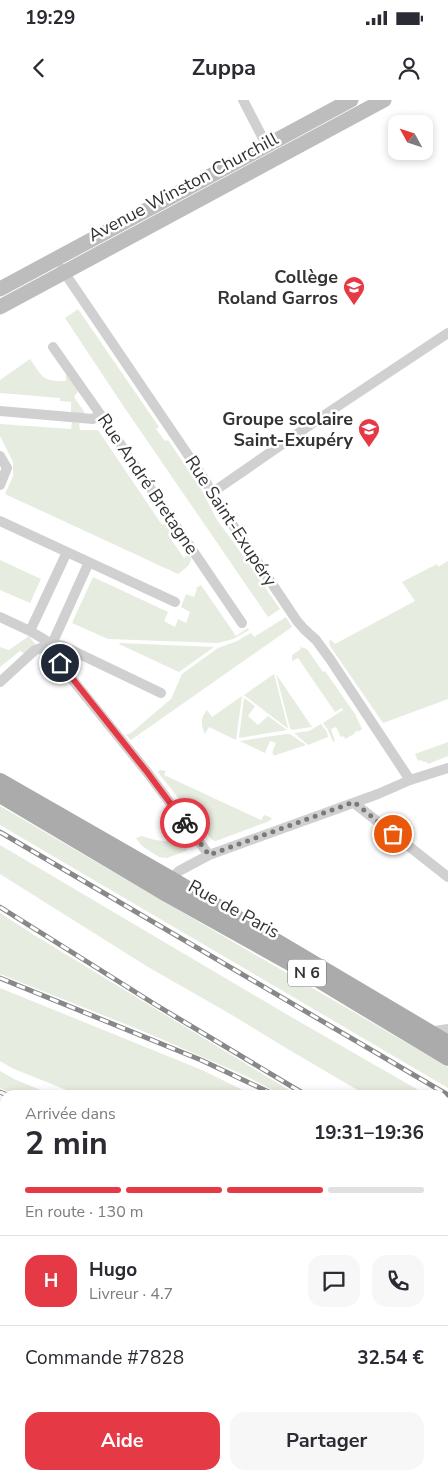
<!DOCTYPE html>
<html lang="fr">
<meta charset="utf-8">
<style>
:root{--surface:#fff;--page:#f7f7f7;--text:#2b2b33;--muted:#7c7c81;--line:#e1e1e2;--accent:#e63946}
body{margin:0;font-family:"Nunito Sans",sans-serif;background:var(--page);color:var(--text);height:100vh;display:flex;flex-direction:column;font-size:19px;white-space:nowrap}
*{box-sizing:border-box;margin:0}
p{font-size:16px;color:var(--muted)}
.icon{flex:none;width:28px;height:28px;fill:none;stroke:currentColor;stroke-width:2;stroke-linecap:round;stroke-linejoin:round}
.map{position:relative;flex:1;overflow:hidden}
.drawer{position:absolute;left:0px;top:990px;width:449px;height:390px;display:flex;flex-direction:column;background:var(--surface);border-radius:15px 15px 0 0;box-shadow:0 2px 8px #0003}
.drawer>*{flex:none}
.needle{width:32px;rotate:310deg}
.fabs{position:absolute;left:388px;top:15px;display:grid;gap:10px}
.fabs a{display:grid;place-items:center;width:45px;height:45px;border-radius:10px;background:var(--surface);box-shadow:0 2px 8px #0003;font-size:25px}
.pin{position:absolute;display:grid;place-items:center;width:42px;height:42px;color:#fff;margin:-21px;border:2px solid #fff;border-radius:50%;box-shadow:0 1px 5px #0007}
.courier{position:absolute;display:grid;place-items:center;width:50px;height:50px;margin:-25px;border:4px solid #e63946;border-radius:50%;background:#fff;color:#222;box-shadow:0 1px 6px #0007}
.overview em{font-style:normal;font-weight:700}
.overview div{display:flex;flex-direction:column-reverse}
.overview{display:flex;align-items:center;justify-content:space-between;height:85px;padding:0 25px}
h1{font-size:32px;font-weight:700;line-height:38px}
.bar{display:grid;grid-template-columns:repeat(4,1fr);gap:8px 5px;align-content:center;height:60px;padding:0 25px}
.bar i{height:6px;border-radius:4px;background:var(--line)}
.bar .selected{background:var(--accent)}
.bar p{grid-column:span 4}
.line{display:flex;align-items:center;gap:12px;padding:0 25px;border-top:1px solid var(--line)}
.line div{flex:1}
.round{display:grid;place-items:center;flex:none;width:52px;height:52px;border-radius:15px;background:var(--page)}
.button{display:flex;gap:10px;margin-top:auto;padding:10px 25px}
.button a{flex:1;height:58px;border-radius:15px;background:var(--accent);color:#fff;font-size:20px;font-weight:700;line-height:58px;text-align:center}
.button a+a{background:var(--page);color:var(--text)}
.status{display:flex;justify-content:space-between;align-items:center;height:35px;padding:0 25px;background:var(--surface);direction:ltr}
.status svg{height:14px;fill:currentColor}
header{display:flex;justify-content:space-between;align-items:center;height:65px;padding:0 25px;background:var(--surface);font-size:22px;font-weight:700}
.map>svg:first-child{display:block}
</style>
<div class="status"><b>19:29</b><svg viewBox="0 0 49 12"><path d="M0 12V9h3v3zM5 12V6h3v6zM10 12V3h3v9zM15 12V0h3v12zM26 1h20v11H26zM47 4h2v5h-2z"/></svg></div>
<header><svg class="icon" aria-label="back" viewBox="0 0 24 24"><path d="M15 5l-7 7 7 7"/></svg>Zuppa<svg class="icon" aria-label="person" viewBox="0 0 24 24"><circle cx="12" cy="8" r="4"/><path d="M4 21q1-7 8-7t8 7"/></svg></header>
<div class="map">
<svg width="448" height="1380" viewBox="0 0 448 1380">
<rect width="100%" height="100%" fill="#fff"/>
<path fill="#e6ecdf" d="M78 209 159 327 156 329 165 341 168 340 201 389 217 420 234 443 280 509 268 517 124 307 65 218Z
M30 259C43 277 42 282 66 281V274L79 290 74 297 85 313 84 314H71V302L60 301V298L0 293V280Z
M72 322 79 323 80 330H98L160 422 163 425 166 423 172 425 174 428 168 435 184 458 190 453C194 463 186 468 178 474L5 394 13 376V362L0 336V324L71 329Z
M0 460 41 479 30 503 0 490Z
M448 461V599L383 623 330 546 329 541 331 540 335 544 415 501 402 482 437 464 438 467Z
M93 477 168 512 164 521 175 527 178 519 186 523 190 512 181 507 186 494 194 497 197 489 196 488 201 485 236 536 248 528 249 530 233 539 218 543 108 539 72 523Z
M286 517 292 527 131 640 126 635 131 633 171 599 182 574 218 548 237 541 251 533 254 537Z
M29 536 35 544 25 554 20 551 0 567V547L9 550Z
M120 543 214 547 179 572 119 544Z
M300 547 307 549 323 572 325 571 355 614 362 629 358 632 357 630 354 634 345 639 344 636 341 637 336 627 331 629 335 641 333 642 328 630 323 623 343 610 342 608 335 612 298 558 292 561V555L301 549Z
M274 574 288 628H287L244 595Z
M276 574 312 627 292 630 290 628Z
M242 596 236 640 209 627 205 634C201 626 200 618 207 610L212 617Z
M244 598 255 606 248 616 258 625 268 616 287 630 239 638Z
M321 624 327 632 328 637 308 645 294 633 309 631Z
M286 634H290L306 645 273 656 274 654 272 653 276 643 270 641 265 653 240 641Z
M448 642V656L428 664 427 662H424L420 660 418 661 415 654Z
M160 670 166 671 164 675 261 720 264 715 270 717 272 719 267 722 216 741 212 740 160 675 158 672Z
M0 706 448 967V988L0 725Z
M182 734 188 742V748L186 751 167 758 159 757 142 746 136 738 142 736C157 741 169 745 182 734Z
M0 745 293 918 427 995H366L286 948 232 915 148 867 0 774Z
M0 813 34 835 297 995H282L246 976 145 932 0 874Z
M0 888 202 970 253 995H79L14 969 0 961Z
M0 971 14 979 53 995C35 995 16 996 0 988Z"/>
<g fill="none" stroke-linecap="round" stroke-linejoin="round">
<path stroke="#d0d0d0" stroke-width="10" d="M243 0 267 46
M62 169 203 377 220 406 297 521 304 529 316 540 330 559 410 680
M53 247 100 314 242 523
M0 311 93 319 100 314
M0 356 7 368 0 385
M213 392 326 314 448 233
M0 421 175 502
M89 462 52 544 53 553 59 563 147 672 209 755
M0 517 30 531 52 544 63 546 161 593
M30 531 67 452
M0 582 35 550 52 544
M354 703 448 777
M168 782 179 771 209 755 378 694 410 680 448 668
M429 932 448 929"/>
<path stroke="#bdbdbd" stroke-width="15" d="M0 189 351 0
M0 207 384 0"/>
<path stroke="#ababab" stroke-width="16" d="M0 681 171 779 448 943
M0 695 163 792 292 864 448 958"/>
<g stroke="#888" stroke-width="5">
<path id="rail" d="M0 732 448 995
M0 807 156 905 306 995
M0 878 201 960 275 995
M0 992 7 995
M444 1076 448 1079
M0 1078 5 1081
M444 1099 448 1101
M444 1205 448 1208
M443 1375 448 1378"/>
</g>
<use href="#rail" stroke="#fff" stroke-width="3" stroke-dasharray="9" stroke-linecap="butt"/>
</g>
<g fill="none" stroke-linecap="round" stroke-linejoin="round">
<path stroke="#7a7a7a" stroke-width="5" stroke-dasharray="0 9" d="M185 723 209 755 354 702 393 734"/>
<path stroke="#e63946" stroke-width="6" d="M60 563 147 672 185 723"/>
</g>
<defs>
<g id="school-pin" transform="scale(1.125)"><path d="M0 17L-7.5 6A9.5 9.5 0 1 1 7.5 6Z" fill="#e63946" stroke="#fff"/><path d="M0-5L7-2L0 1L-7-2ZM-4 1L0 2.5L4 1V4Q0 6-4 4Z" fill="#fff"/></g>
</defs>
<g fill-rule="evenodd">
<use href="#school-pin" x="354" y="187"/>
<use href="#school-pin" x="369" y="329"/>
</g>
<g text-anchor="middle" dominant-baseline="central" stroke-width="5" stroke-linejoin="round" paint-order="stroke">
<rect fill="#fff" stroke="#707070" stroke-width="1" x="288" y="859.5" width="38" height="27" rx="4"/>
<g font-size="16" font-weight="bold" fill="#333">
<text x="307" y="873">N 6</text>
</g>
<g font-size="18" fill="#333" stroke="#fff">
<text transform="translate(183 87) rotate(-28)">Avenue Winston Churchill</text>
<text transform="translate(148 384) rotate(56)">Rue André Bretagne</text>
<text transform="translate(231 421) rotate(57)">Rue Saint-Exupéry</text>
<text transform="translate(234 809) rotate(29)">Rue de Paris</text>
</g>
<g font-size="18" font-weight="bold" fill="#333" stroke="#fff" text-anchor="end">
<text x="338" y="177">Collège<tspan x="338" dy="21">Roland Garros</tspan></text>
<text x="353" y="319">Groupe scolaire<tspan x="353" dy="21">Saint-Exupéry</tspan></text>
</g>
</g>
</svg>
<div class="fabs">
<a><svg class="needle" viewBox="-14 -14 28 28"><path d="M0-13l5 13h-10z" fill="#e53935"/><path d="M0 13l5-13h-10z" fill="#7c7c81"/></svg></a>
</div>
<div class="pin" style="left:393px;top:734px;background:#ea580c"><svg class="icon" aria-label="bag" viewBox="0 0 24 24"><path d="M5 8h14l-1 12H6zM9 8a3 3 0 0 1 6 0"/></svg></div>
<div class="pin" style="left:60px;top:563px;background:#1f2937"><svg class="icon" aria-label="home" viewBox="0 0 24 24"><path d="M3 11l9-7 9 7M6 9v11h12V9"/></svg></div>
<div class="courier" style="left:185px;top:723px"><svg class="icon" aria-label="bike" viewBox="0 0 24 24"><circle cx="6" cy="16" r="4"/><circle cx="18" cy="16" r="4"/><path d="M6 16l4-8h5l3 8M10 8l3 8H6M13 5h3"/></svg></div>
<section class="drawer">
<div class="overview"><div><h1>2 min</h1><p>Arrivée dans</p></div><em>19:31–19:36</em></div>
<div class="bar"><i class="selected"></i><i class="selected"></i><i class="selected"></i><i></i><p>En route · 130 m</p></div>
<div class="line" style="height:90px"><b class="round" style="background:var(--accent);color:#fff">H</b><div><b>Hugo</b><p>Livreur · 4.7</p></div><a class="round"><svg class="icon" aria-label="chat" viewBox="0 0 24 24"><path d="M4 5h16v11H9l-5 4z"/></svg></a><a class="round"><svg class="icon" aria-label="phone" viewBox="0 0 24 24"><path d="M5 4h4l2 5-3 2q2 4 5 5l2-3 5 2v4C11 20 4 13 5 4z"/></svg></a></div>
<div class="line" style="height:65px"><div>Commande #7828</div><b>32.54 €</b></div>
<div class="button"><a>Aide</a><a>Partager</a></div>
</section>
</div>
